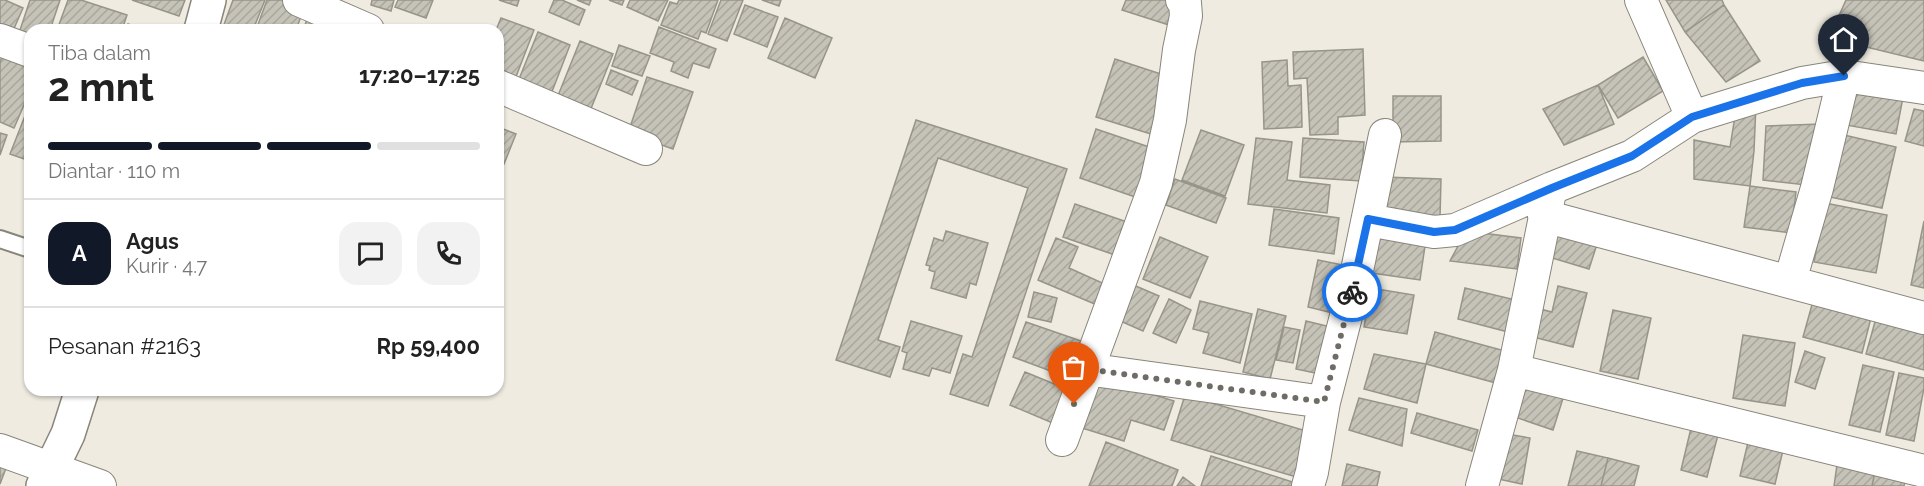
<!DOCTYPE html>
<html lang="id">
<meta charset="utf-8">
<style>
:root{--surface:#fff;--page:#f2f2f2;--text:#222;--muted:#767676;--line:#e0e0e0;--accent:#111827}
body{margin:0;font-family:Raleway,sans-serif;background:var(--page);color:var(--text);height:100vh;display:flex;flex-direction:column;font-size:22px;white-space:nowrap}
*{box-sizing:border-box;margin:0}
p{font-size:20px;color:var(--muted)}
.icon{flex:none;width:33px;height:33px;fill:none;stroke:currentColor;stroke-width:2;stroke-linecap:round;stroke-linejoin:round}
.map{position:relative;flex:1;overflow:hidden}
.panel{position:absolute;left:24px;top:24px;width:480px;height:372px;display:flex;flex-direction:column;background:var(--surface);border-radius:18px;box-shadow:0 2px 4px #0004}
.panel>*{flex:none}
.pin{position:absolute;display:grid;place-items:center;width:51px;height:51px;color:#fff;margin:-62px -26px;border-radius:50% 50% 50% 0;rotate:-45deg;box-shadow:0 0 6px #0007}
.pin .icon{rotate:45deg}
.courier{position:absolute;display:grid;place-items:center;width:60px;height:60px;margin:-30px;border:4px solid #1a73e8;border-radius:50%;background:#fff;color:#222;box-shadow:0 2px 8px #0007}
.summary em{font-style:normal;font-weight:700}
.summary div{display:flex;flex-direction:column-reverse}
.summary{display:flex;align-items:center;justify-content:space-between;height:102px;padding:0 24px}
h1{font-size:39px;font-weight:700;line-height:45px}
.bar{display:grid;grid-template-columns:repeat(4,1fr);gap:9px 6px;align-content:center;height:72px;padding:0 24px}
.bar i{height:8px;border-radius:4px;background:var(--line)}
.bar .on{background:var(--accent)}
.bar p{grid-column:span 4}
.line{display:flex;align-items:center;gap:15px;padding:0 24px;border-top:2px solid var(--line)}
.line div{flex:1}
.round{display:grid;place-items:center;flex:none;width:63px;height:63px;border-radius:18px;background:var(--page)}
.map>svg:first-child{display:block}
</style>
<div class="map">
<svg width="1924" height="486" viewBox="0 0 1924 486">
<defs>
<pattern id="building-hatch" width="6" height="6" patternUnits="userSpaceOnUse" patternTransform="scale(1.5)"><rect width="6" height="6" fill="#c5c2b7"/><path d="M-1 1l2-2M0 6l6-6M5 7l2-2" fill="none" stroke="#a9a79d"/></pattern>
</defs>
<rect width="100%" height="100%" fill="#efebe0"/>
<path fill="url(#building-hatch)" stroke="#979489" stroke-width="1.5" d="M0 0H5L23 8 9 40 0 36Z
M30 0H60L50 30H30V41L18 36Z
M68 0H81L127 15 122 30H57Z
M132 0H185L179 16Z
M233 0H265L253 30H222Z
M267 0H283L304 8 296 30H256Z
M372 0H394L391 11 371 5Z
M398 0H433L426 18 395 7Z
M499 0H519L517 6Z
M554 0H562L585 10 579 25 549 12Z
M577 0H591L589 5Z
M609 0H624L622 5Z
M630 0H668L658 21 627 7Z
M679 0H718L706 33 701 31 698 39 661 25 670 2 677 4Z
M721 0H743L727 41 708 34Z
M762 0H781L779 6Z
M1126 0H1177L1169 25 1122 10Z
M1666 0H1722L1724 5 1685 32Z
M1846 0H1924V61L1829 38Z
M745 5 778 17 767 47 734 34Z
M1724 5 1760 61 1726 82 1685 32Z
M310 12 346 30H303Z
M501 18 534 30 512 87 498 82V30H496Z
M785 18 832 38 815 78 768 58Z
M128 24 146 30H126Z
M659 27 716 49 709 68 693 63 688 78 671 71 674 62 650 53Z
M538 32 570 45 548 102 515 89Z
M580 41 613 54 590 111 557 98Z
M619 45 650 56 642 76 612 66Z
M1363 49 1365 115 1338 117V134L1310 135 1307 78 1294 79 1293 52Z
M3 54 30 66V91L14 128 0 122V62Z
M1643 57 1663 91 1618 118 1598 85Z
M1115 59 1170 77 1151 134 1096 117Z
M1287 60 1288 86 1301 85 1302 127 1264 129 1262 62Z
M611 70 638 81 632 95 606 84Z
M647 77 693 92 673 149 628 133Z
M1854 82 1904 92 1896 134 1846 125Z
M1598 85 1614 124 1564 145 1543 109Z
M1393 96H1441V141L1393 142Z
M30 103V161L10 154Z
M1756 104 1754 151 1750 186 1694 179V140L1730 147 1736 110Z
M1914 109 1924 111V146L1905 141Z
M916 120 1067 169 988 406 950 394 963 354 972 357 1028 188 938 158 878 340 900 347 890 377 836 360Z
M1821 124 1815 186 1763 180 1766 126Z
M498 127 516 134 504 164 498 162Z
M1096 129 1161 151 1144 200 1080 178Z
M1201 130 1244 145 1225 196 1182 180Z
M0 133 7 135 0 155Z
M1844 135 1896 147 1882 208 1830 197Z
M1256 138 1292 142 1287 180 1330 185 1327 213 1248 204Z
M1303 138 1364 142 1361 181 1300 177Z
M1384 177 1441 179 1440 218 1383 215Z
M1175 179 1226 198 1216 223 1166 205Z
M1750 186 1796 192 1791 233 1744 227Z
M1825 203 1887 215 1876 273 1814 262Z
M1075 204 1127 222 1115 255 1063 237Z
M1274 209 1339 218 1334 254 1269 245Z
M1924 221V288L1911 285Z
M1558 226 1599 238 1589 269 1549 257Z
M946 231 988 243 976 285 970 283 966 298 931 288 935 272 929 270 930 266 926 265 934 238 943 241Z
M1378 231 1426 239 1420 280 1372 273Z
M1466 231 1521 238 1517 269 1450 261Z
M1160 237 1208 257 1190 298 1143 279Z
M1056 238 1078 247 1069 268 1107 285 1097 305 1038 280Z
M1318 260 1348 266 1337 314 1308 307Z
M1131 284 1159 296 1143 331 1116 319Z
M1558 286 1587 293 1573 347 1533 337 1540 309 1552 312Z
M1371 288 1414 295 1407 334 1364 327Z
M1465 288 1520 301 1512 333 1458 319Z
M1034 292 1057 298 1051 322 1028 317Z
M1815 294 1873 310 1862 353 1803 337Z
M1169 299 1191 310 1176 343 1153 333Z
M1200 301 1252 314 1240 363 1203 353 1209 333 1193 329Z
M1258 309 1286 316 1270 379 1243 372Z
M1613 310 1651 318 1638 379 1600 371Z
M1878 311 1924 324V370L1866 354Z
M911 321 962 336 950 373 932 368 929 376 903 369 907 353 902 351Z
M1306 321 1335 328 1325 375 1296 369Z
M1026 322 1081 341 1067 377 1013 357Z
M1284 327 1300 330 1293 363 1276 360Z
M1435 332 1505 351 1496 383 1426 364Z
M1743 335 1795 343 1785 406 1733 398Z
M1805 351 1825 358 1815 389 1795 382Z
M1374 354 1426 364 1417 403 1364 389Z
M1863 365 1894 372 1880 432 1849 425Z
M1025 372 1069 390 1055 424 1010 405Z
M1899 373 1924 378V388L1914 441 1886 435Z
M1097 377 1174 401 1164 430 1131 420 1124 441 1082 428Z
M1520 378 1565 392 1553 430 1509 415Z
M1185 395 1313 433 1300 478 1171 440Z
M1359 398 1407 409 1402 446 1349 430Z
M1417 413 1478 430 1472 451 1411 433Z
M1692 424 1719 431 1707 477 1681 470Z
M1507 434 1530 438 1522 484 1498 479Z
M1749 438 1784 446 1775 484 1740 476Z
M1106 442 1178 470 1172 486H1089Z
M1577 451 1608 458 1601 486H1568Z
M1211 456 1302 485 1301 486H1201Z
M1608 458 1639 466 1634 486H1601Z
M1838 458 1876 467 1872 486H1834Z
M0 460 8 463 0 484Z
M1347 464 1380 472 1377 486H1342Z
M1876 467 1907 473 1904 486H1872Z
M1183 477 1195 486H1177Z"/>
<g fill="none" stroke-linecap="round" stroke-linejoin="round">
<g stroke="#89857b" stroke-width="20">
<path id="service" d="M0 239 30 249"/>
</g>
<g stroke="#89857b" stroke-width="34">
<path id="minor" d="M299 0 368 30
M1641 0 1692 117
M0 40 30 51
M498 86 646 149
M1544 216 1924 318
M1368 220 1434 232 1455 230 1552 188 1632 156 1692 117 1802 83 1844 76 1924 88
M1790 281 1817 188 1844 76
M1086 369 1324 402
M1514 370 1924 471
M1062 440 1156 183 1170 120 1179 50 1186 16 1185 3 1182 0
M0 450 100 486
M1308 486 1312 472 1324 402 1354 285 1385 135
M1482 486 1514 370 1549 197"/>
</g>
<g stroke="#89857b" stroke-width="36">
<path id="tertiary" d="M201 30 209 0
M43 486 68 434 82 390"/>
</g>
<use href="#service" stroke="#fff" stroke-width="16"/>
<use href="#minor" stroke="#fff" stroke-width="32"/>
<use href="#tertiary" stroke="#fff" stroke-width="33"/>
</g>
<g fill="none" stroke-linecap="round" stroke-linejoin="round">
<path stroke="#6f6c66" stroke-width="6" stroke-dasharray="0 10.8" d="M1074 404 1086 369 1324 402 1352 292"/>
<path stroke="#1a73e8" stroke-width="8" d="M1352 292 1368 219 1434 232 1455 230 1552 188 1632 156 1692 117 1802 83 1844 76"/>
</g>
</svg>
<div class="pin" style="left:1074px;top:404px;background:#ea580c"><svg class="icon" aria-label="bag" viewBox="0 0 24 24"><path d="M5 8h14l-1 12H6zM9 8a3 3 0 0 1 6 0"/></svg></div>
<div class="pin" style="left:1844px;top:76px;background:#1f2937"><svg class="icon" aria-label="home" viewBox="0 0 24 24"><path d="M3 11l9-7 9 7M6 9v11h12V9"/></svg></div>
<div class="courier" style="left:1352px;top:292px"><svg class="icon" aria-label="bike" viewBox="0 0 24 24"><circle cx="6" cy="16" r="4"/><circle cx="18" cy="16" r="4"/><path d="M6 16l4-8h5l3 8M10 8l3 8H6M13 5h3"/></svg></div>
<section class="panel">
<div class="summary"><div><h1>2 mnt</h1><p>Tiba dalam</p></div><em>17:20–17:25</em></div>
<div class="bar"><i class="on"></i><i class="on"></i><i class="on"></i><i></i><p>Diantar · 110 m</p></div>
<div class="line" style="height:108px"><b class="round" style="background:var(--accent);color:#fff">A</b><div><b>Agus</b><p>Kurir · 4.7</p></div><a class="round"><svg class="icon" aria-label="chat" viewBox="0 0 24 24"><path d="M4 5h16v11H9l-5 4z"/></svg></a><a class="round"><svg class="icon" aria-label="phone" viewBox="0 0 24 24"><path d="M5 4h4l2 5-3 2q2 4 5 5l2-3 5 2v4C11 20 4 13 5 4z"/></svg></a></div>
<div class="line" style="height:78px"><div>Pesanan #2163</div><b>Rp 59,400</b></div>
</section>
</div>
